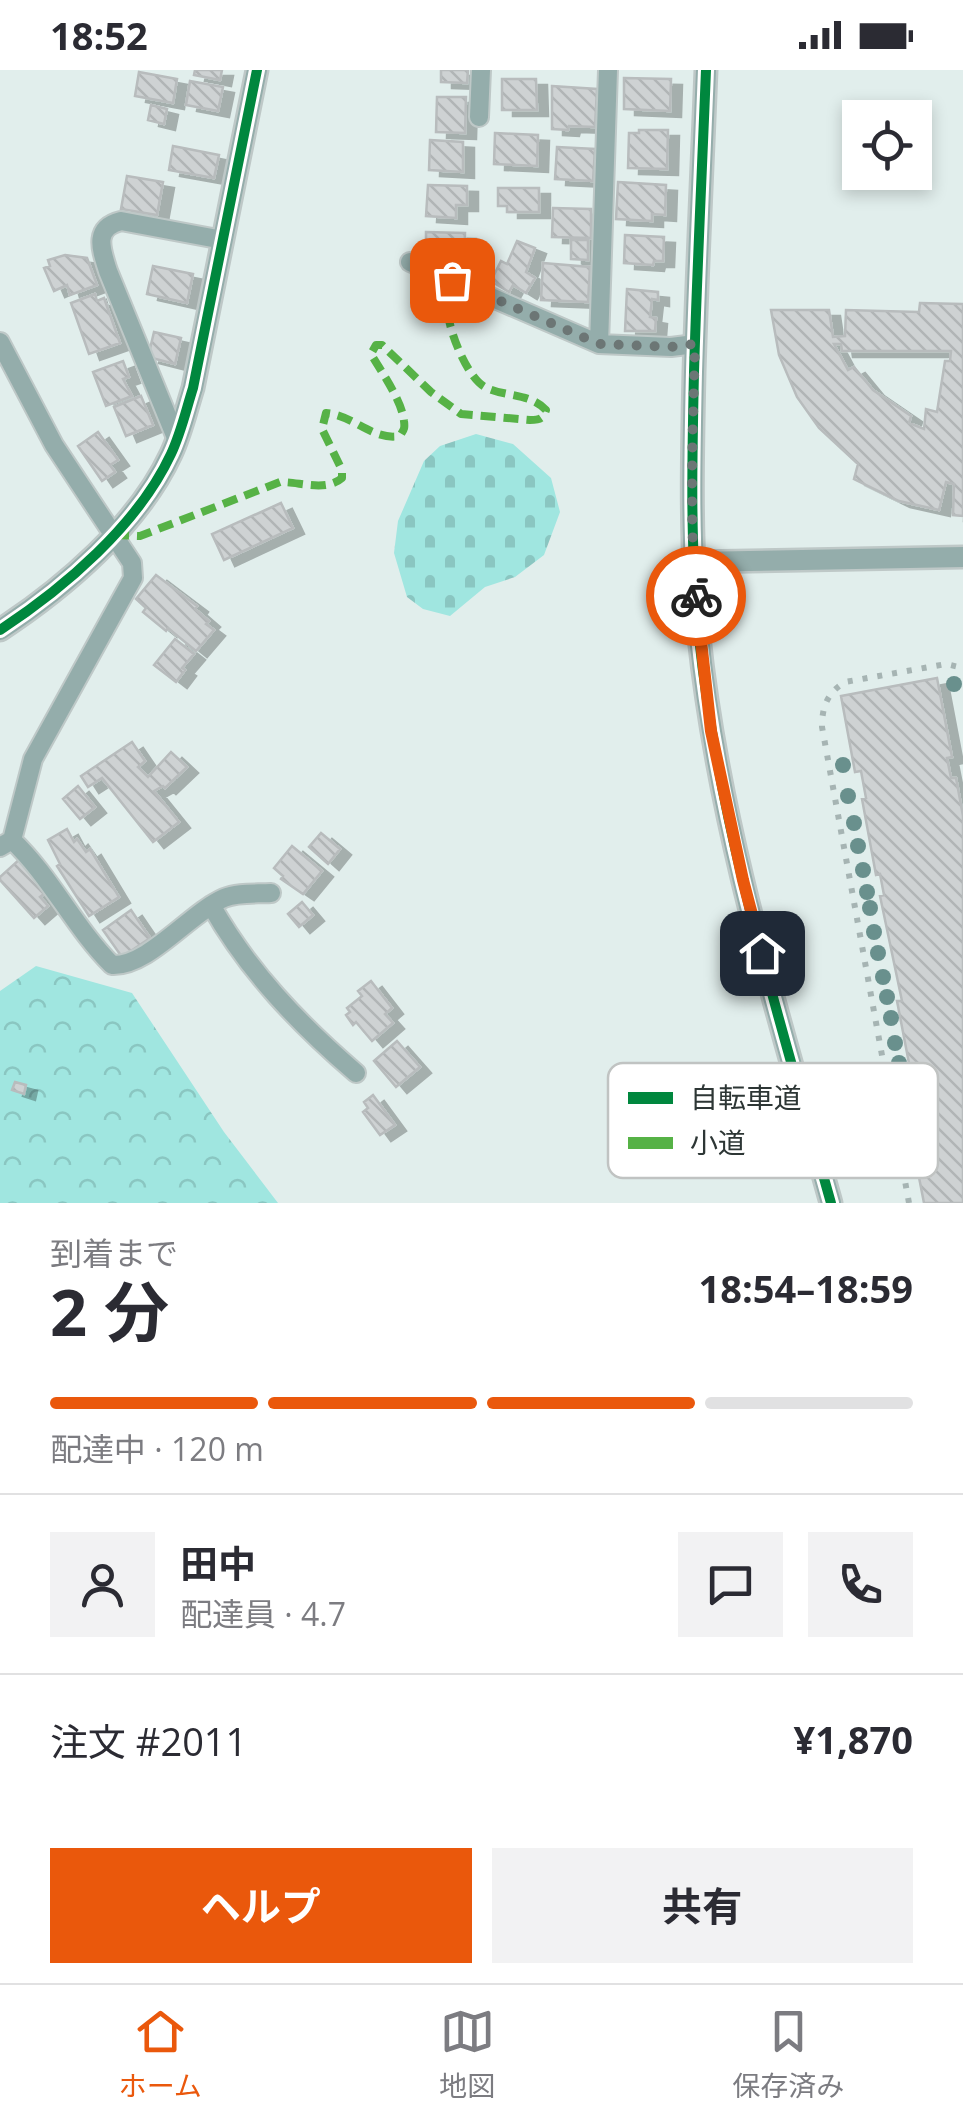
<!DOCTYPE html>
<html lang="ja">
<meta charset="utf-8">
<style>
:root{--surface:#fff;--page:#f2f2f3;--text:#2b2b33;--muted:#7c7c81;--line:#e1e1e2;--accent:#ea580c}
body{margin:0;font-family:"Open Sans","Noto Sans JP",sans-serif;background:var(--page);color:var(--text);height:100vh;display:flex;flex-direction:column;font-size:38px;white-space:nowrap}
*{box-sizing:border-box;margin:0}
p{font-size:32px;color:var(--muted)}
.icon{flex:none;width:55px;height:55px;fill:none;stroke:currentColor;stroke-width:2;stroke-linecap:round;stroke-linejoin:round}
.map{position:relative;height:1133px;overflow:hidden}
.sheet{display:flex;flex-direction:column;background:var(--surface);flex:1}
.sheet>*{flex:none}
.controls{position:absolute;left:842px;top:30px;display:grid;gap:20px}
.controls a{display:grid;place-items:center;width:90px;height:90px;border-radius:0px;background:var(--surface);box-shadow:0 5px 15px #0003;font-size:50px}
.pin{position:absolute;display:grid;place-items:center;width:85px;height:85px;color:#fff;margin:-42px;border-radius:20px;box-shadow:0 5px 15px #0006}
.courier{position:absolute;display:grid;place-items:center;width:100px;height:100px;margin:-50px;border:8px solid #ea580c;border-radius:50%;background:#fff;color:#222;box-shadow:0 2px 12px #0007}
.summary em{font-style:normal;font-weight:700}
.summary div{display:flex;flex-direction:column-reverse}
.summary{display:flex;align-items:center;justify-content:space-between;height:170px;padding:0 50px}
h1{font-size:65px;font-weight:700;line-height:75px}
.bar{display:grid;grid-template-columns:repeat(4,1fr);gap:15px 10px;align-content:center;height:120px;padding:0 50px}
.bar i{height:12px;border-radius:8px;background:var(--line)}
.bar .selected{background:var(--accent)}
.bar p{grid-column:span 4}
.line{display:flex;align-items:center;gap:25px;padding:0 50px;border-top:2px solid var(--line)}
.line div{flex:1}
.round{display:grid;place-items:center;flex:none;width:105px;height:105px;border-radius:0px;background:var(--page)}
.cta{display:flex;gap:20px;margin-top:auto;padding:20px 50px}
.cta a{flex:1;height:115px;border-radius:0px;background:var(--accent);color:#fff;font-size:40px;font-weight:700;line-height:115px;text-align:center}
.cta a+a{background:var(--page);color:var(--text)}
.status{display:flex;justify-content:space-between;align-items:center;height:70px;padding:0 50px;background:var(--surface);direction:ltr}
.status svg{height:28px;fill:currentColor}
.tab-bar{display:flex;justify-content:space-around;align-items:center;height:140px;border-top:2px solid var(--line);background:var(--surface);font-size:28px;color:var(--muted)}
.tab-bar a{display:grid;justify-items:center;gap:5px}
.tab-bar .selected{color:var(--accent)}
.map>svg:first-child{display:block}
</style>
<div class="status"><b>18:52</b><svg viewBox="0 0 49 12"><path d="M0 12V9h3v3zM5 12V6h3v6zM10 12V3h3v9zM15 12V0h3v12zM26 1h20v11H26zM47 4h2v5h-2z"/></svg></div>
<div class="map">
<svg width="963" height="1133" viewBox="0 0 963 1133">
<defs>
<pattern id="forest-crowns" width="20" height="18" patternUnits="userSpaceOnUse" patternTransform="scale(2.5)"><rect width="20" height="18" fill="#a0e6e0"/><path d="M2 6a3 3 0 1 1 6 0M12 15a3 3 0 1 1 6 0" fill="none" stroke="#8ac6c1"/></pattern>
<pattern id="cemetery-stones" width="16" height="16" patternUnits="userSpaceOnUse" patternTransform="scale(2.5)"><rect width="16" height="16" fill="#a0e6e0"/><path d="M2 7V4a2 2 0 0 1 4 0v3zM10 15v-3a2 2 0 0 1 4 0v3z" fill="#8ac6c1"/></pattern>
<pattern id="building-back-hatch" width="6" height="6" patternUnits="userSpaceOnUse" patternTransform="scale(2.5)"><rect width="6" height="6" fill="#ced2d3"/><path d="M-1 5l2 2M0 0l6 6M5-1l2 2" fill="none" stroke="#b1b5b6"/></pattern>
<filter id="shadow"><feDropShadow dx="11" dy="6" stdDeviation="0" flood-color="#0004"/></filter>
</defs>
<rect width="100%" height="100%" fill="#e1eeec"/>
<path fill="url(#forest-crowns)" d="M36 896 132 923 224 1062 278 1133H0V921Z"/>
<path fill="url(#cemetery-stones)" d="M476 364 513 374 551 408 560 442 544 485 515 507 485 517 450 546 423 539 407 527 394 483 398 451 424 391 440 376Z"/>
<path fill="url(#building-back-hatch)" stroke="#b8bcbd" stroke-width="2.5" fill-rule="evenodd" filter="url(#shadow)" d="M195 0H222L220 10 194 5Z
M441 0H468L467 13 441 12Z
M139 2 177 9 173 33 135 26Z
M624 8 671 9 670 41 624 39Z
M502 9H536L537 40H502Z
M190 11 223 17 218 41 186 35Z
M552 16 597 19 595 57 569 56 568 60 552 59Z
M437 27H466L465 63 436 62Z
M151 35 167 39 164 54 148 50Z
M639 60H668L667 99 628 98 629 63H639Z
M495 63 538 65 537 96 494 94Z
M430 70 463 72V102L429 100Z
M173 76 219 85 214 108 169 100Z
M557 77 595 79 593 111 555 109Z
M127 106 163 112 157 145 121 139Z
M618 112 666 115 665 145 652 144V151L616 149Z
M428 115 467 116V135H456V148L426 146Z
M498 118H539V142H507V136H498Z
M553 138 591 139V168L552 167Z
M426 162 465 163 464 193 426 191Z
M625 165 664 167 663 191H654L653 195 624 193Z
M571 170H588V190L571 189Z
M517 171 535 178 526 202 535 208 526 223 513 215 509 222 491 211 501 191 507 194Z
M65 185 87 188 97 215 70 225 67 215 54 221 44 198 50 196 48 190Z
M543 193 590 197 588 232 541 230Z
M153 196 193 204 187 233 147 224Z
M627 219 658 222V230L652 229 650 247 656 248 655 261H625Z
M95 224 97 231 104 228 120 273 89 284 71 233Z
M920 233 963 234V446L953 445 954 414 946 412 939 440 899 431 854 409 858 394 819 358 797 327 779 285 771 240H829L833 267 845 266 846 240 919 242ZM834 274H841L842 281H951L950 291H945L937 342 926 339 924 359 909 353 911 346 873 320 854 297 848 300Z
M154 262 181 268 175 294 148 287Z
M123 291 129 307 123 309 132 326 106 336 93 302Z
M141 326 153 355 126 366 114 337Z
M98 362 118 390 110 395 115 402 102 411 78 376Z
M281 433 293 458 224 490 212 464Z
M156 505 197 536 195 539 209 551 206 554 214 560 196 581 168 558 166 561 143 542 146 538 136 529Z
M175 569 194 584 182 598 185 600 176 612 154 595Z
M937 608 952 687 947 688 951 708H956L963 746V1133H924L909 1056 937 1051 929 1011 913 1014 897 931H902L880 826 884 825 880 804 876 805 862 729 866 728 861 701 855 702 841 626Z
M132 672 145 691 138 697 148 707 171 682 187 697 165 718 163 716 154 721 179 752 153 772 102 708 88 717 81 706Z
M78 716 95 737 80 749 63 729Z
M67 759 74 772 77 769 86 782 90 779 119 827 89 846 57 796 60 794 48 770Z
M321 763 340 779 328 794 309 777Z
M292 776 322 801 303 824 281 809 283 806 274 798Z
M21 788 49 820 40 827 48 836 34 848 0 810V807Z
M302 832 313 845 299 857 288 844Z
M131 840 150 868 122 887 103 860Z
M371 911 392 938 385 944 393 953 372 971 356 952 353 955 346 945 350 942 347 938 362 926 358 921Z
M397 971 420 997 396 1017 374 991Z
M15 1012 26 1015 24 1024 12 1020Z
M373 1025 395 1055 380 1065 363 1042 368 1038 364 1032Z"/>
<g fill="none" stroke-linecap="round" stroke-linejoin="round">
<g stroke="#bec8c7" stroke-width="22">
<path id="minor" d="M479 47 481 0
M410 192 599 274 671 277 695 274
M0 272 54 375 132 493 133 508 33 689 12 770 0 777
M599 274 608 0
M177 370 108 201C101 179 93 158 121 151L223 170
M12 770C51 807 74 857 112 895 148 897 190 843 224 828 238 822 256 824 271 823
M211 835C248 901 299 954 356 1003"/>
</g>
<g stroke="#bec8c7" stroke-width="25">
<path id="tertiary" d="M706 0C702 101 697 201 694 302 692 391 690 479 699 567 719 759 779 947 831 1133
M693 492 963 487
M0 560C64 518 138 455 171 384 181 363 186 340 193 318L257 0"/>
</g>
<use href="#minor" stroke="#94adab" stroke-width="18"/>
<use href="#tertiary" stroke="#94adab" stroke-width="20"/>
<path stroke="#a6b4b3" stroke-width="6" stroke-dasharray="5 10" stroke-linecap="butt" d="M909 1133 822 657C822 637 827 623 845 612L946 594 963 598"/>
<path stroke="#56b246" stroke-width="8" stroke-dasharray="15 8" stroke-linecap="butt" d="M114 465 140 466 280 412C301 412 326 422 342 408V400L322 359 326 343C353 345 373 371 400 366 404 359 405 359 404 351 402 331 381 301 371 284L376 275H382L431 322 461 344 530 350C540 350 543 349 546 340 530 323 507 327 487 318 466 310 443 248 447 226 448 221 450 216 452 211"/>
<g stroke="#fff" stroke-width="16">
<path id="cycleway" d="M706 0C702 101 697 201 694 302 692 391 690 479 699 567 719 759 779 947 831 1133
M0 560C64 518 138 455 171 384 181 363 186 340 193 318L257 0"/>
</g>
<use href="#cycleway" stroke="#00873e" stroke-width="10"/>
</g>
<g fill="#69908d">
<circle cx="954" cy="614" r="8"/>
<circle cx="843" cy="695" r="8"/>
<circle cx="848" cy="726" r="8"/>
<circle cx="854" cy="753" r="8"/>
<circle cx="858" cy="776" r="8"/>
<circle cx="863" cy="800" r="8"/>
<circle cx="867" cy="822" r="8"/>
<circle cx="870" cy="838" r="8"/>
<circle cx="874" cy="862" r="8"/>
<circle cx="878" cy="883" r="8"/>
<circle cx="883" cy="907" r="8"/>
<circle cx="887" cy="927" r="8"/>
<circle cx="891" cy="948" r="8"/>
<circle cx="895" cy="973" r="8"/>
<circle cx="899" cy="993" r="8"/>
</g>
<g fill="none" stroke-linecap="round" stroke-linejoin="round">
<path stroke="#6c7675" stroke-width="10" stroke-dasharray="0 18" d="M452 210 599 274 671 277 695 274C693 358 689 442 696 526"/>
<path stroke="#ea580c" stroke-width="12" d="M696 526 711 661 743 810 762 883"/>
</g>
<rect x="608" y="993" width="330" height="115" rx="15" fill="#fff" stroke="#c0c3c2" stroke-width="2.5"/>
<rect x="628" y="1022" width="45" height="12" fill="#00873e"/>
<rect x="628" y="1067" width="45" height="12" fill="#56b246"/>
<g font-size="28" fill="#2d3635">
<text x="690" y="1038">自転車道</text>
<text x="690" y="1083">小道</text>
</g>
</svg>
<div class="controls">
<a><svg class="icon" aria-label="locate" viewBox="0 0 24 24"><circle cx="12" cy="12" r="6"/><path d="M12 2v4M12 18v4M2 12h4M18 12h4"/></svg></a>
</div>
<div class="pin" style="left:452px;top:210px;background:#ea580c"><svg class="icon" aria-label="bag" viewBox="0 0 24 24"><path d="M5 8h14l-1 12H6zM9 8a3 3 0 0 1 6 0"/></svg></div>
<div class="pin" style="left:762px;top:883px;background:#1f2937"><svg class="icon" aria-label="home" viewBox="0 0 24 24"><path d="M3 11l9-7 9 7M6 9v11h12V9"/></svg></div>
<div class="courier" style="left:696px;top:526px"><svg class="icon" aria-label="bike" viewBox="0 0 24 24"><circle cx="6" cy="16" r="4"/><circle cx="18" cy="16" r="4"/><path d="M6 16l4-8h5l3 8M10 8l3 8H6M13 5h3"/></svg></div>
</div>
<section class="sheet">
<div class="summary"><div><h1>2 分</h1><p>到着まで</p></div><em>18:54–18:59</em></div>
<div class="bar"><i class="selected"></i><i class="selected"></i><i class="selected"></i><i></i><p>配達中 · 120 m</p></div>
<div class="line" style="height:180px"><a class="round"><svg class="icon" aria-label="person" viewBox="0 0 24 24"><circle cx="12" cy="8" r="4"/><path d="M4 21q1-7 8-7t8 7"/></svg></a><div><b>田中</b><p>配達員 · 4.7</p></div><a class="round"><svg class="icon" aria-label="chat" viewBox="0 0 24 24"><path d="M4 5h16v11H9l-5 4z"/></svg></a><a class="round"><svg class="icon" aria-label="phone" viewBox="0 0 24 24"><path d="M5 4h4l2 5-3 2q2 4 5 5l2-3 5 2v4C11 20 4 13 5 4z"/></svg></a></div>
<div class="line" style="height:130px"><div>注文 #2011</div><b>¥1,870</b></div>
<div class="cta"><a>ヘルプ</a><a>共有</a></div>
</section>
<nav class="tab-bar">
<a class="selected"><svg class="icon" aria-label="home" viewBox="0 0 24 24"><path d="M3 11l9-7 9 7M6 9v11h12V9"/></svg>ホーム</a>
<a><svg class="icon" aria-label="map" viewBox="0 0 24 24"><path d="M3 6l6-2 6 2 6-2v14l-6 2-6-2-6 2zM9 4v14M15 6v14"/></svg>地図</a>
<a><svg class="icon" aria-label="saved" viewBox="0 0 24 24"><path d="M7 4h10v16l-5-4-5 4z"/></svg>保存済み</a>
</nav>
